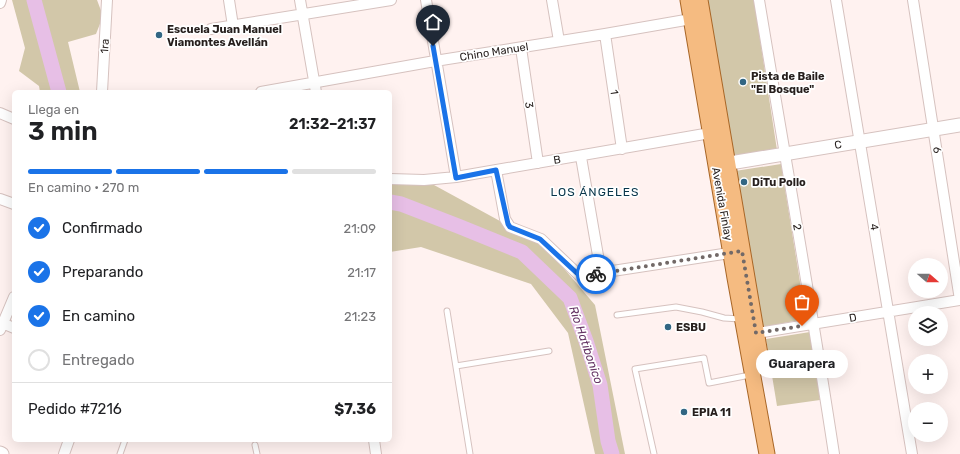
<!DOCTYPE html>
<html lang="es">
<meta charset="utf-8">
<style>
:root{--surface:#fff;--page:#f2f2f2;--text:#202124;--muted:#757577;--line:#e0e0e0;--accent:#1a73e8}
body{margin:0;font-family:Rubik,sans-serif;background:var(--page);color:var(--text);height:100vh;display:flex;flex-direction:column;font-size:15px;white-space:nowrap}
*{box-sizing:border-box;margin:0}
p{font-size:13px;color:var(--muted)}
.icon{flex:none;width:22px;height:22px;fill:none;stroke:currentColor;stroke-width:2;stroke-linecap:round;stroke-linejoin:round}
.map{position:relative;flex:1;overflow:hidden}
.details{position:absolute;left:12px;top:90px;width:380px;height:352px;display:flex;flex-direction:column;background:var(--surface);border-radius:6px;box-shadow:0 4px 16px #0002}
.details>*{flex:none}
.needle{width:26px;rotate:110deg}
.buttons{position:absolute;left:908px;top:258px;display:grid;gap:8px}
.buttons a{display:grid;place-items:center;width:40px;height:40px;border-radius:50%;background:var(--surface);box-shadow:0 4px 16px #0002;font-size:20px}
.pin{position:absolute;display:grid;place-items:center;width:34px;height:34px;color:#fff;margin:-41px -17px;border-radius:50% 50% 50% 0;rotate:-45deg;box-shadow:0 0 4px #0007}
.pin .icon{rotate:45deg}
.courier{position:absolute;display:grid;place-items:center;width:40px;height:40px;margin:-20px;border:3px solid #1a73e8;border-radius:50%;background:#fff;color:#222;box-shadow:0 1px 5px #0007}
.bubble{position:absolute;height:28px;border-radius:14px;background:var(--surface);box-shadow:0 4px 16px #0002;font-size:13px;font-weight:600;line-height:28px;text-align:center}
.summary em{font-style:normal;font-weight:600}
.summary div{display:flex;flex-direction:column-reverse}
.summary{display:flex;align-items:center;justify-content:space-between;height:68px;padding:0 16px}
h1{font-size:26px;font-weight:600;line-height:30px}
.bar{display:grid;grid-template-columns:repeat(4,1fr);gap:6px 4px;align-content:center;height:48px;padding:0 16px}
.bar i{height:5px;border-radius:3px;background:var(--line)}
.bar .selected{background:var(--accent)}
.bar p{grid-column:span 4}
.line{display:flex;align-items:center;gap:10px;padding:0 16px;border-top:1px solid var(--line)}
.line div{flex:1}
ol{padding:0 16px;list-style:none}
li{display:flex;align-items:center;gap:12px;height:44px}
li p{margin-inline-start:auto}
li .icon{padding:4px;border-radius:50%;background:var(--accent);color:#fff;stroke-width:4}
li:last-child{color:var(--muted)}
li i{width:22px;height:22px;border:2px solid var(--line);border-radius:50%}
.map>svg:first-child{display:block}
</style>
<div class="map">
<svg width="960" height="454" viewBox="0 0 960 454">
<rect width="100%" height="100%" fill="#fff2f0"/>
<path fill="#d2c7a9" d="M12 0H97L103 16 96 34 68 42 80 92H40L39 86 19 71 25 48Z
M706 0H754L777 150 733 157Z
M781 164 806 319 762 327 735 171Z
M390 183 434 185 544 245 595 305 625 454H595L568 333 531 284 421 247 390 252Z
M810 332 820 400 777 406 766 339Z"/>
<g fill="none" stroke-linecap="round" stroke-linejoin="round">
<path stroke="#e7bfe6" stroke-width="15" d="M34 0 59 92
M390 202 401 204 458 226 522 252 570 298 586 341 600 385 608 441 612 454"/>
<g stroke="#d6c2bf" stroke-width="7">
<path id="lane" d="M447 311 470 454
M617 315 676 307 702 312 724 318 740 319
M456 366 549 351
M255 445 257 454
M120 454 125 440
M654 454 635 369 704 358 709 383 750 375"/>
</g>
<g stroke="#d6c2bf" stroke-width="12">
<path id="street" d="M229 0 233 26
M300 0 316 92
M426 0 456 177
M552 0 559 41
M759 0C784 151 811 302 834 454
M836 0 912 454
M913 0 960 300
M0 3 1 0
M211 29 391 0
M605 34 622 149
M521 48 538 163
M102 92 107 0
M261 92 435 61 605 34 697 18
M0 113 14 119
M581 157 601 273
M496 170 505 219 510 227 541 239 580 276 736 252
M390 179 424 180 456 177 716 132
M0 199 14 204
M0 322 14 328
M0 330 14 297
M751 334 960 300
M374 440 376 454
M64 454 69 440"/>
</g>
<g stroke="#d6c2bf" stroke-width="15">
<path id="secondary" d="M718 165 960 125
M0 453 2 454"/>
</g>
<g stroke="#a86627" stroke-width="17">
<path id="primary" d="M688 0 735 278 767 454
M700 0 762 366"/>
</g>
<use href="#lane" stroke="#fff" stroke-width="5"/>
<use href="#street" stroke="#fff" stroke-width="10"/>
<use href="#secondary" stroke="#fff" stroke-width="13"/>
<use href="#primary" stroke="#f5bb81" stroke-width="15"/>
</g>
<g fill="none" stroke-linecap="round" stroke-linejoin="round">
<path stroke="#726967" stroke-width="4" stroke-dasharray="0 7.2" d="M596 274 742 251 756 333 802 326"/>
<path stroke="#1a73e8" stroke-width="5" d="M433 46 456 178 496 170 508 224 510 227 540 239 580 276 596 274"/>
</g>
<g fill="#326683" stroke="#fff" stroke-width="1.5">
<circle cx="159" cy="35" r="4"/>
<circle cx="743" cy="82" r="4"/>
<circle cx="744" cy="182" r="4"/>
<circle cx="668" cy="327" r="4"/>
<circle cx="684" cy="412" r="4"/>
</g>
<g text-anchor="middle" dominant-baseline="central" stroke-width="3.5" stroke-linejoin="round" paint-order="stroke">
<g font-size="11" font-weight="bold" fill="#261f1d" stroke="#fff" text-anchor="start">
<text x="167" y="29">Escuela Juan Manuel<tspan x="167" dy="13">Viamontes Avellán</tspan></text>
<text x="751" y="76">Pista de Baile<tspan x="751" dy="13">"El Bosque"</tspan></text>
<text x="752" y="182">DiTu Pollo</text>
<text x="676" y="327">ESBU</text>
<text x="692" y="412">EPIA 11</text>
</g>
<g font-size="11" fill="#261f1d" stroke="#fff">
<text transform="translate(105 46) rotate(-86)">1ra</text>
<text transform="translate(494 52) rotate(-9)">Chino Manuel</text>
<text transform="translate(614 92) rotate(82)">1</text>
<text transform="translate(529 105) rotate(82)">3</text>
<text transform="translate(838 145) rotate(-9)">C</text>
<text transform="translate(937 150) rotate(81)">6</text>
<text transform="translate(557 160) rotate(-9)">B</text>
<text transform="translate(722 204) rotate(80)">Avenida Finlay</text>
<text transform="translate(797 227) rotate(80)">2</text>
<text transform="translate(874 227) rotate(80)">4</text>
<text transform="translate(853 318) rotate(-10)">D</text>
</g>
<g font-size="12" letter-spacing="1" fill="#09364b" stroke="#fff">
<text x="595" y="192">LOS ÁNGELES</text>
</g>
<g font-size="12" font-style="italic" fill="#653465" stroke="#fff">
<text transform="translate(586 345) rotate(71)">Río Hatibonico</text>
</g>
</g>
</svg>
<div class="buttons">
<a><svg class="needle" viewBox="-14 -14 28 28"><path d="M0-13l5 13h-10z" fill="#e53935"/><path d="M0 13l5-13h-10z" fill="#757577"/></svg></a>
<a><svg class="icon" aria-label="layers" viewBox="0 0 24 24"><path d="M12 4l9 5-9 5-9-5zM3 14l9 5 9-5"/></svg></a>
<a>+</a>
<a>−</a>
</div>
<div class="pin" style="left:802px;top:326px;background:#ea580c"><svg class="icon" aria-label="bag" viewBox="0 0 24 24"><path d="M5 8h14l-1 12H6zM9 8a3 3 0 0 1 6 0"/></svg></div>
<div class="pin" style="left:433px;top:46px;background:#1f2937"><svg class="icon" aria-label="home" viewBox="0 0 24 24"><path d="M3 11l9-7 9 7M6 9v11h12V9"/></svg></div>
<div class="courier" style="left:596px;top:274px"><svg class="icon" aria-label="bike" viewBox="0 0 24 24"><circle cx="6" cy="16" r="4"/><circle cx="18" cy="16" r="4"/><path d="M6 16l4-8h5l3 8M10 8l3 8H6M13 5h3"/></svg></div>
<div class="bubble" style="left:756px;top:350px;width:92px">Guarapera</div>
<section class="details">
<div class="summary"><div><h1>3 min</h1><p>Llega en</p></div><em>21:32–21:37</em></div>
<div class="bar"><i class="selected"></i><i class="selected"></i><i class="selected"></i><i></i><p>En camino · 270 m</p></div>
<ol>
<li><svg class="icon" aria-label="check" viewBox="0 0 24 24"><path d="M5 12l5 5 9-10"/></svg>Confirmado<p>21:09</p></li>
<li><svg class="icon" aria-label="check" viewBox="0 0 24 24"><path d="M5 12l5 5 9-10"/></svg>Preparando<p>21:17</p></li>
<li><svg class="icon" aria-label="check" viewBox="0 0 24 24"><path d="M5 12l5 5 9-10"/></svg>En camino<p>21:23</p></li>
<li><i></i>Entregado</li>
</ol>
<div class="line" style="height:52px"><div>Pedido #7216</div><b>$7.36</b></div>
</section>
</div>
